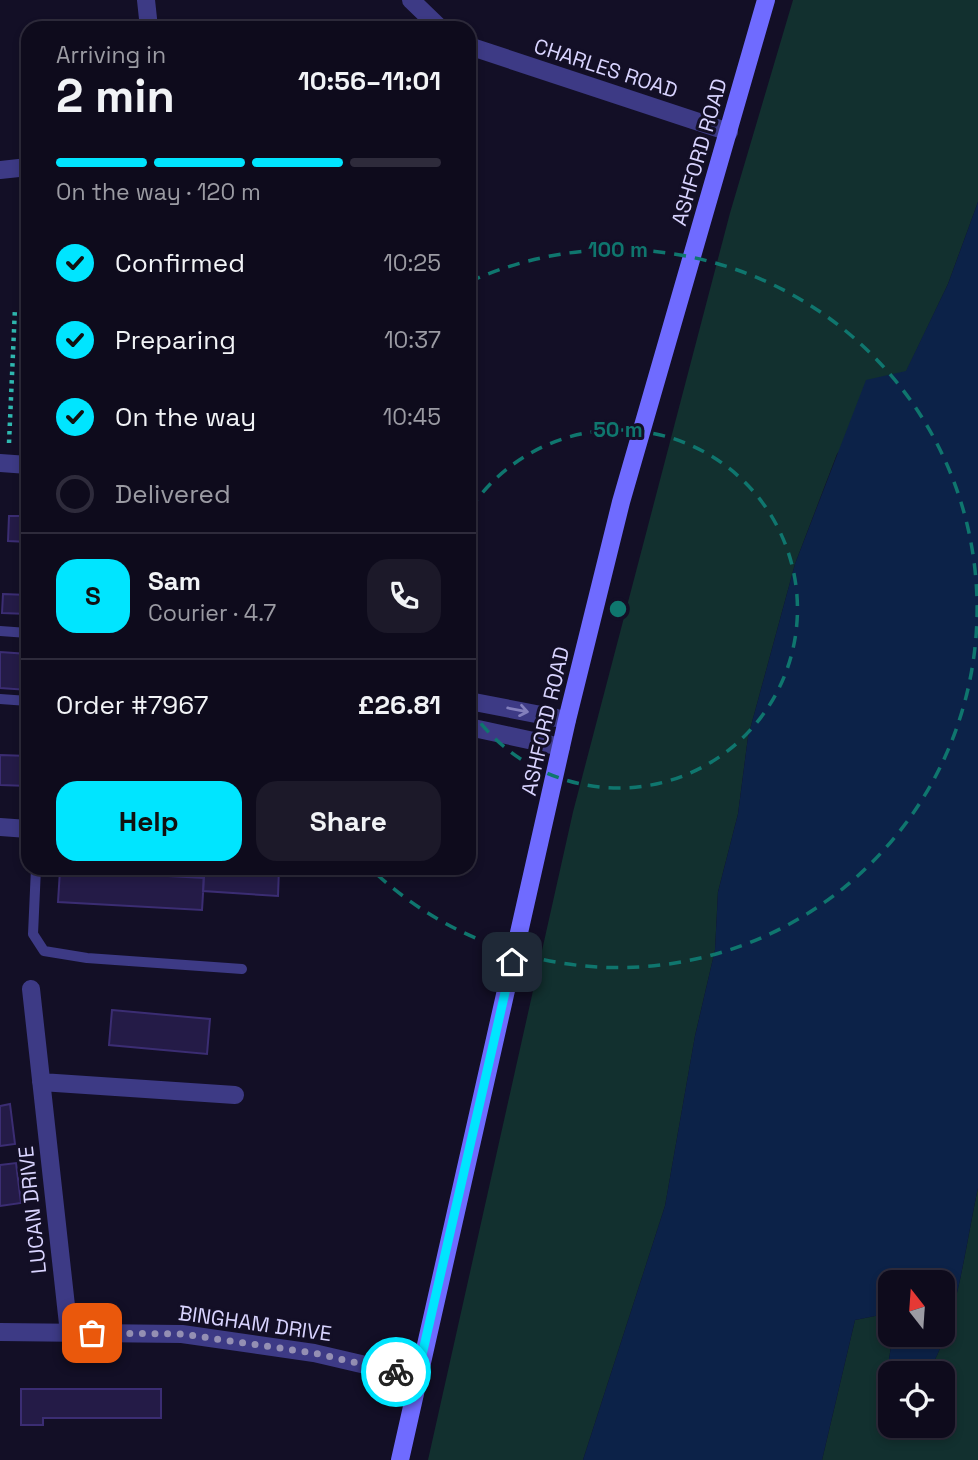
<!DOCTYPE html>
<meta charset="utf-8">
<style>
:root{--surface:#0e0b1c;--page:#1c1929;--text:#f1f3f6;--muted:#9b9ba3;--line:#2e2b3b;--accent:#00e5ff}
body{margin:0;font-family:"Space Grotesk",sans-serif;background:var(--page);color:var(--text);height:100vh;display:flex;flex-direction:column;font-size:26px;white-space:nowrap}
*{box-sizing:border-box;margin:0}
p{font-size:23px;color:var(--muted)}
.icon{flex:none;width:38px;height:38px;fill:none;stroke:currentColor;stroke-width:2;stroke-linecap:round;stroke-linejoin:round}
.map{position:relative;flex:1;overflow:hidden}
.side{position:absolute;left:21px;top:21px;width:455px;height:854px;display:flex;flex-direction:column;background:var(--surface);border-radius:21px;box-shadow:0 4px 10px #0003,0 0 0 2px var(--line)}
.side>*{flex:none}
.needle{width:46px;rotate:343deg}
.tools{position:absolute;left:878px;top:1270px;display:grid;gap:14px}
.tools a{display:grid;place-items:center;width:77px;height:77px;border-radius:14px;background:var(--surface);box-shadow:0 4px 10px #0003,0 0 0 2px var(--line);font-size:35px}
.pin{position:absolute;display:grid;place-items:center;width:60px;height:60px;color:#fff;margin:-30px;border-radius:14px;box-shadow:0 4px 10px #0006}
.courier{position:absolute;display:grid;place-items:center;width:70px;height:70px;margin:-35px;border:5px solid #00e5ff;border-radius:50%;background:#fff;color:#222;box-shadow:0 2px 9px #0007}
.summary em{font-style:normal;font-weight:700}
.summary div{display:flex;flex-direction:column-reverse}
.summary{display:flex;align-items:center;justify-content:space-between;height:119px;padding:0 35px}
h1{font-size:46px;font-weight:700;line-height:52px}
.bar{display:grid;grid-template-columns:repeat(4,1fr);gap:10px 7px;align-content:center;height:84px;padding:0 35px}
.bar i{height:9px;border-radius:5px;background:var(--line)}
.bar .current{background:var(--accent)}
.bar p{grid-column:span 4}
.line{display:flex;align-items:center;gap:18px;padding:0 35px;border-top:2px solid var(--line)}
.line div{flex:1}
.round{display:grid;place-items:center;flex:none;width:74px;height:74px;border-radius:21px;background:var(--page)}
ol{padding:0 35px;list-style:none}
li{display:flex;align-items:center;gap:21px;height:77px}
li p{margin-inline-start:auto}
li .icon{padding:7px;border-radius:50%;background:var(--accent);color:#111;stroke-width:4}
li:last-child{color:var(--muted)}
li i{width:38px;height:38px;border:4px solid var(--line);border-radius:50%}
.primary-button{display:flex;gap:14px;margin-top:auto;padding:14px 35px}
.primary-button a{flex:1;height:80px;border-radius:21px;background:var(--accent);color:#111;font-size:28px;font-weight:700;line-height:80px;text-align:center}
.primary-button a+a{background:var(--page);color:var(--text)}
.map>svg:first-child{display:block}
</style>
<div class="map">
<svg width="978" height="1460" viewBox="0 0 978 1460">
<rect width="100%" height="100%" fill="#130f26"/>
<path fill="#12302f" d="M793 0H978V202L948 284 906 372 837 454 795 564 748 737 738 814 718 892 715 950 695 1036 665 1206 583 1460H428L573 812 730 213Z
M978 1188V1460H822L855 1320 880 1315 893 1335 889 1359 891 1426H943V1374H926C955 1337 967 1236 978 1188Z"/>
<path fill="#0c2248" d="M978 202V1188C967 1236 955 1337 926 1374H891V1382L889 1359 893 1335H943V1283H891V1329L880 1315 855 1320 822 1460H583L665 1206 695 1036 715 950 718 892 738 814 748 737 795 564 866 380 906 371 948 284Z"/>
<path fill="#241b47" stroke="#3b2d73" stroke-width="2" d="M9 516H28V542L8 541Z
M3 594 28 595V614L2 613Z
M0 652 28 654V690L0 688Z
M0 755 28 756V786L0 785Z
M204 868H279L278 896 203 891Z
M60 870 204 878 202 910 58 902Z
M112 1010 210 1019 207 1054 109 1045Z
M10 1104 15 1144 0 1146V1106Z
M16 1163 21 1203 0 1206V1165Z
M21 1389H161V1418H43V1425H21Z"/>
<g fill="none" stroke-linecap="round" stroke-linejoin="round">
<path stroke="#2fb8b0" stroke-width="4.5" stroke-dasharray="3.5 5" stroke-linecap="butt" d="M9 443 15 308"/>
<path stroke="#3d3a85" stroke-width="10" d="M0 631 28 633
M0 699 28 701
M36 868 33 934 44 951 87 958 242 969"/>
<path stroke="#3d3a85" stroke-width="18" d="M146 0 149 28
M411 0 440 28
M469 46 729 132
M0 170 28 167
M0 463 28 465
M469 701 567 720
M469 727 561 747
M0 827 28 829
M31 989 69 1333
M41 1082 235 1095
M0 1332 182 1334 314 1353 417 1377"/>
<path stroke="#6f6bff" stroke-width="18" d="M400 1460 567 720 621 502 766 0"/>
</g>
<defs><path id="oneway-shaft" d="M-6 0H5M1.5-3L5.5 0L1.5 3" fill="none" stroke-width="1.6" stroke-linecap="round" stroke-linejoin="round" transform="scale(1.75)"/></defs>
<use stroke="#837fbc" href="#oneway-shaft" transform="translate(518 710) rotate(11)"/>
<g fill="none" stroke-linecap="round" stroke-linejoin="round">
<path stroke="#948fb3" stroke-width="7" stroke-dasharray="0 12.6" d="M92 1333 182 1334 314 1353 396 1372"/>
<path stroke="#00e5ff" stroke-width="9" d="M396 1372 417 1377 512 962"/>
</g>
<g fill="none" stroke="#0f766e" stroke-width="3.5" stroke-dasharray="12 9">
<path d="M470 509A179 179 0 1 1 470 709"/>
<path d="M469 282A359 359 0 1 1 371 869"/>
</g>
<g text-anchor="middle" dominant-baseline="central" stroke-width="6" stroke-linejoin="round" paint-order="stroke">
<g font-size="21" fill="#d9d4ff" stroke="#130f26">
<text transform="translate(606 68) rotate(18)">CHARLES ROAD</text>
<text transform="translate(699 152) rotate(-74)">ASHFORD ROAD</text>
<text transform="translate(545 721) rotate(-77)">ASHFORD ROAD</text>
<text transform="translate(32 1210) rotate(-96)">LUCAN DRIVE</text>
<text transform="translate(255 1323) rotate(8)">BINGHAM DRIVE</text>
</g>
</g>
<circle cx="618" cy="609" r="10" fill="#0f766e" stroke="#130f26" stroke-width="3.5"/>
<g font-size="21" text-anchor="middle" font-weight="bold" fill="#0f766e" stroke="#130f26" stroke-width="6" stroke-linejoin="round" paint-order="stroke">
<text x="618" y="257">100 m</text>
<text x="618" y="437">50 m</text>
</g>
</svg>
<div class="tools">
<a><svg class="needle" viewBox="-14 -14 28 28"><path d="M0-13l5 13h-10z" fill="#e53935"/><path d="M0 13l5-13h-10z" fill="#9b9ba3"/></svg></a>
<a><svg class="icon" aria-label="locate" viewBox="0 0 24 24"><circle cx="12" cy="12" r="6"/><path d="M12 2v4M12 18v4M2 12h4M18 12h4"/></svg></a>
</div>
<div class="pin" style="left:92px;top:1333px;background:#ea580c"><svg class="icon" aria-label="bag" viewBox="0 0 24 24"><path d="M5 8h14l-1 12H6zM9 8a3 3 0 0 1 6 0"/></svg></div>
<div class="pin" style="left:512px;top:962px;background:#1f2937"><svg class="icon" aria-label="home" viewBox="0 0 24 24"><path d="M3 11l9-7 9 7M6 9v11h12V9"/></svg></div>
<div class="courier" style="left:396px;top:1372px"><svg class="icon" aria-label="bike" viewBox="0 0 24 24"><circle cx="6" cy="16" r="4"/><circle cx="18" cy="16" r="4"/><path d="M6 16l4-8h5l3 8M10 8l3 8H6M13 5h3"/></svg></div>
<section class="side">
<div class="summary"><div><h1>2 min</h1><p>Arriving in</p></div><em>10:56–11:01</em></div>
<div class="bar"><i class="current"></i><i class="current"></i><i class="current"></i><i></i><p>On the way · 120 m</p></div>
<ol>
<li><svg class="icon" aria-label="check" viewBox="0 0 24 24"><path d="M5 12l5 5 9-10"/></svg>Confirmed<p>10:25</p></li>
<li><svg class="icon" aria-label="check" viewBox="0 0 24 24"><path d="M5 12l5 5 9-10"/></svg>Preparing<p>10:37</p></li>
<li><svg class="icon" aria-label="check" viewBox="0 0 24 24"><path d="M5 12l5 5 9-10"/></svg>On the way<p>10:45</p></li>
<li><i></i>Delivered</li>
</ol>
<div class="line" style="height:126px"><b class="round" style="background:var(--accent);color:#111">S</b><div><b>Sam</b><p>Courier · 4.7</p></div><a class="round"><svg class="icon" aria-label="phone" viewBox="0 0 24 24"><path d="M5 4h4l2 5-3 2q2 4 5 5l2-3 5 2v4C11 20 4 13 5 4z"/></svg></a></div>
<div class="line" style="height:91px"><div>Order #7967</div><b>£26.81</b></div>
<div class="primary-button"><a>Help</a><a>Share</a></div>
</section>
</div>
